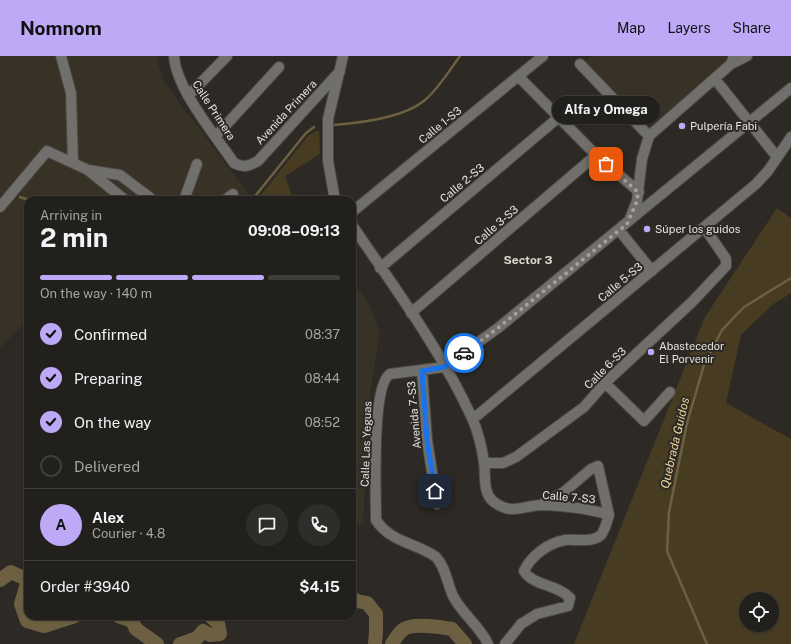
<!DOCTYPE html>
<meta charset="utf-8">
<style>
:root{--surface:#22201c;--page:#2e2d29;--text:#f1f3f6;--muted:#a2a3a3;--line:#3f3e3b;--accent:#bda9f5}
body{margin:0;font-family:"Public Sans",sans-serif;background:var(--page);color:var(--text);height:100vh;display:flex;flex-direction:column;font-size:15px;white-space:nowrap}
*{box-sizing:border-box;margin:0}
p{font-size:13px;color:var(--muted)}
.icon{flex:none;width:22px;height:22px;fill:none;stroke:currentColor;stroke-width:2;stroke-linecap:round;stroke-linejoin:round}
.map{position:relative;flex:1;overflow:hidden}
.sheet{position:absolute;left:24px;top:140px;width:332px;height:424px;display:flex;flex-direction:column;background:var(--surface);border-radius:12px;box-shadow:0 1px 3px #0004,0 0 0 1px var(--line)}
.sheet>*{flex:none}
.fabs{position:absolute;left:739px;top:536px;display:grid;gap:8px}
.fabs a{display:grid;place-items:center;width:40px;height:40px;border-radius:50%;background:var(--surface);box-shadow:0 1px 3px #0004,0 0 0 1px var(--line);font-size:20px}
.pin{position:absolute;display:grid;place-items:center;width:34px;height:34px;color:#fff;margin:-17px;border-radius:8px;box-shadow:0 2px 6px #0006}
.courier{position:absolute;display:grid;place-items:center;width:40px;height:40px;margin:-20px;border:3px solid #1a73e8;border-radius:50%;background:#fff;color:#222;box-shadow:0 1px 5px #0007}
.bubble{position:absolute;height:28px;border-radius:14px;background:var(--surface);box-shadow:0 1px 3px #0004,0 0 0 1px var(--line);font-size:13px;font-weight:700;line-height:28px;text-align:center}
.overview em{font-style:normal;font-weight:700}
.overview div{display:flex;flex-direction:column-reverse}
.overview{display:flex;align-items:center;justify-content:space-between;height:68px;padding:0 16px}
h1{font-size:26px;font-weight:700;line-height:30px}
.bar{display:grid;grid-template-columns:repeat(4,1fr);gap:6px 4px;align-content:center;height:48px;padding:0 16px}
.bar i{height:5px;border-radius:3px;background:var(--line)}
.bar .selected{background:var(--accent)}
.bar p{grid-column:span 4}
.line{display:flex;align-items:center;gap:10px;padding:0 16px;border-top:1px solid var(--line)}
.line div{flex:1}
.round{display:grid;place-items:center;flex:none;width:42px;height:42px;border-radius:21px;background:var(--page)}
ol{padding:0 16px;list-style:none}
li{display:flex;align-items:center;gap:12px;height:44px}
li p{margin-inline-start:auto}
li .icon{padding:4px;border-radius:50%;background:var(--accent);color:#111;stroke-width:4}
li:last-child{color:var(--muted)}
li i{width:22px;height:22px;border:2px solid var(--line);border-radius:50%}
header{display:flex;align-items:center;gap:24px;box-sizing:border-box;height:56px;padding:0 20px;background:var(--accent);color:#111}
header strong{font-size:19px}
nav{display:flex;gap:22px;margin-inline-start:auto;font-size:14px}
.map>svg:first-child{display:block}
</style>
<header>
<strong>Nomnom</strong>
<nav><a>Map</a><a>Layers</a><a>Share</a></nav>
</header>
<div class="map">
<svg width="791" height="588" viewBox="0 0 791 588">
<rect width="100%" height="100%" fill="#2d2a25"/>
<path fill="#373126" d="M0 0H156L164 26 248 137 241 144H28V266L24 268 0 292Z
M592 0H728L730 3 648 75 583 7Z
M353 226 369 248 380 277 370 338 363 467H369L352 470Z"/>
<path fill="#473c22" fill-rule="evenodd" d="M319 74 320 98 285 120 293 142 289 144H257L308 80Z
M777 152 791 162V237L772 249 741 279 726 347 791 383V588H574L705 261ZM746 543H772V569H746Z"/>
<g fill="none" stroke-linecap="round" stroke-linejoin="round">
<path stroke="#6d5f41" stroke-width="2.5" d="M333 69C360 67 404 62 425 44 439 32 449 15 460 0
M20 141 29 144
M252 144 306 77 314 71
M707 588 667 495 669 456 687 367 704 309 722 274 744 251 791 222"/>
<path stroke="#6d5f41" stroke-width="14" d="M0 524 11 516 28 524
M28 524 21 548 27 565 44 570 75 560
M352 542 357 545 367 547 376 558V576L375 588
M118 560 132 565 136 573 157 588
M180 588 197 582 203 575 210 579 220 578 218 567 210 560
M392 588C395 583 399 576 404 573 414 567 441 571 452 573L465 588"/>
<g stroke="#4a4843" stroke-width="12">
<path id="minor" d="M61 0 71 37 73 107
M174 0C176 33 215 79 234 107 244 112 249 110 258 105L340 15
M580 8 649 80
M731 8 747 0
M519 21 596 99 639 136
M715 23 777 101
M188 40 227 0
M216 80 279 11
M88 114 120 119 153 144
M184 144 197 108
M225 144 233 138
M335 144 328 105V63L343 0
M0 151 47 95 88 114 125 144
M352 156 543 0
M629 165 637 145 642 103 649 80 731 8 734 0
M352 169C394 231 441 294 472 362 478 375 482 393 484 406 486 419 482 437 494 446 513 460 524 449 543 449 566 450 588 452 609 459 607 465 605 474 601 479 592 487 576 483 565 484 548 487 531 500 524 515 533 530 557 528 570 542L568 550 537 558 521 568 505 588
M619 174 652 215
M380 212 559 61
M411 257 596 99
M422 315 427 384 437 448
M605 327 644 365 670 336
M473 363 756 128 768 115 791 81
M484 407H503L516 401 584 351 605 327 692 246 726 210V203L704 171
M541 449 564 436 591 413 598 410 609 459
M488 588C480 570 462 558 453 540 447 527 446 512 436 501 416 487 390 486 376 464 376 439 371 330 390 318L444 311 498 272 791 32"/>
</g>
<use href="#minor" stroke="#706f6c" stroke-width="10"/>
</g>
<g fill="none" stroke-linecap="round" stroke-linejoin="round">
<path stroke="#a5a29e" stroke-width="4" stroke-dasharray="0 7.2" d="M464 297 498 272 627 168 637 145 638 136 606 108"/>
<path stroke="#1a73e8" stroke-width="5" d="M435 435 427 384 422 315 444 311 464 297"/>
</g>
<g fill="#bda9f5" stroke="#2d2a25" stroke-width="1.5">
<circle cx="682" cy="70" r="4"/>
<circle cx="647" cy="173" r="4"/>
<circle cx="651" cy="296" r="4"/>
</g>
<g text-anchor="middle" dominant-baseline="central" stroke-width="4" stroke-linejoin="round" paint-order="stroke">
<g font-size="11" fill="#e5e3df" stroke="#2d2a25">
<text transform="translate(214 54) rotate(57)">Calle Primera</text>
<text transform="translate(286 56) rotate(-47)">Avenida Primera</text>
<text transform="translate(440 69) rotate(-39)">Calle 1-S3</text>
<text transform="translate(462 127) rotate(-40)">Calle 2-S3</text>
<text transform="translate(496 169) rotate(-41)">Calle 3-S3</text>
<text transform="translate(620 226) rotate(-40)">Calle 5-S3</text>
<text transform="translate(605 312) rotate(-45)">Calle 6-S3</text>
<text transform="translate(414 359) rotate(-95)">Avenida 7-S3</text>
<text transform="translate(366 388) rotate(-88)">Calle Las Yeguas</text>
<text transform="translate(569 441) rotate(5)">Calle 7-S3</text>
</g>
<g font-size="11" fill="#e5e3df" stroke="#2d2a25" text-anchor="start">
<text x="690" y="70">Pulpería Fabi</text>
<text x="655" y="173">Súper los guidos</text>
<text x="659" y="290">Abastecedor<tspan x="659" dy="13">El Porvenir</tspan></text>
</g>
<g font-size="12" font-weight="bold" fill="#dbd8d0" stroke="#2d2a25">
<text x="528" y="204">Sector 3</text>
</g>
<g font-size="12" font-style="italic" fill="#efd59e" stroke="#2d2a25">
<text transform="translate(675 387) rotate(-77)">Quebrada Guidos</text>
</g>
</g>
</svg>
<div class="fabs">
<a><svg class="icon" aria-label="locate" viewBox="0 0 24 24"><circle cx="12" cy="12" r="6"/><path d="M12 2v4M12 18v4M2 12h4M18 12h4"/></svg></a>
</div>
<div class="pin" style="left:606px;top:108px;background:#ea580c"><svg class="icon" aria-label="bag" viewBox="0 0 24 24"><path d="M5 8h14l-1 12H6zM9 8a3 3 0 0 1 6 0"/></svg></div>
<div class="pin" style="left:435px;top:435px;background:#1f2937"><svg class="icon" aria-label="home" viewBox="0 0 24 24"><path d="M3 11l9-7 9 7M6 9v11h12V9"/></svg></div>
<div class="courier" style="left:464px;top:297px"><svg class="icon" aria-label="car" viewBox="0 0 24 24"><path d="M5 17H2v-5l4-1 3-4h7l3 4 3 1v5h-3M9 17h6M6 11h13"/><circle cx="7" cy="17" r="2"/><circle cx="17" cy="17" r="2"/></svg></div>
<div class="bubble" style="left:552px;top:40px;width:108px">Alfa y Omega</div>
<section class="sheet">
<div class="overview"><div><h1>2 min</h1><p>Arriving in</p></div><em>09:08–09:13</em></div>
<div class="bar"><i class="selected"></i><i class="selected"></i><i class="selected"></i><i></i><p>On the way · 140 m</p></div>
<ol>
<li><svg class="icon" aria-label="check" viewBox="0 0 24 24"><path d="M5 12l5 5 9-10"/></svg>Confirmed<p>08:37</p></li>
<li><svg class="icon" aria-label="check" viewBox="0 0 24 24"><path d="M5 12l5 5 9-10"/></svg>Preparing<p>08:44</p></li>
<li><svg class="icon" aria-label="check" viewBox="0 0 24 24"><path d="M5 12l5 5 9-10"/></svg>On the way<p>08:52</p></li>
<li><i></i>Delivered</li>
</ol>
<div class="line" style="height:72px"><b class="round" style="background:var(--accent);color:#111">A</b><div><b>Alex</b><p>Courier · 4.8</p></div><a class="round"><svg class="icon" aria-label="chat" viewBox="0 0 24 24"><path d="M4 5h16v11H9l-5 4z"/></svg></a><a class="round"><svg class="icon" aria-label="phone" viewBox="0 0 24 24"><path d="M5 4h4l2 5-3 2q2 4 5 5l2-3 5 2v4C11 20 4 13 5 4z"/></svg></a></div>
<div class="line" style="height:52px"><div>Order #3940</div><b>$4.15</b></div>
</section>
</div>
